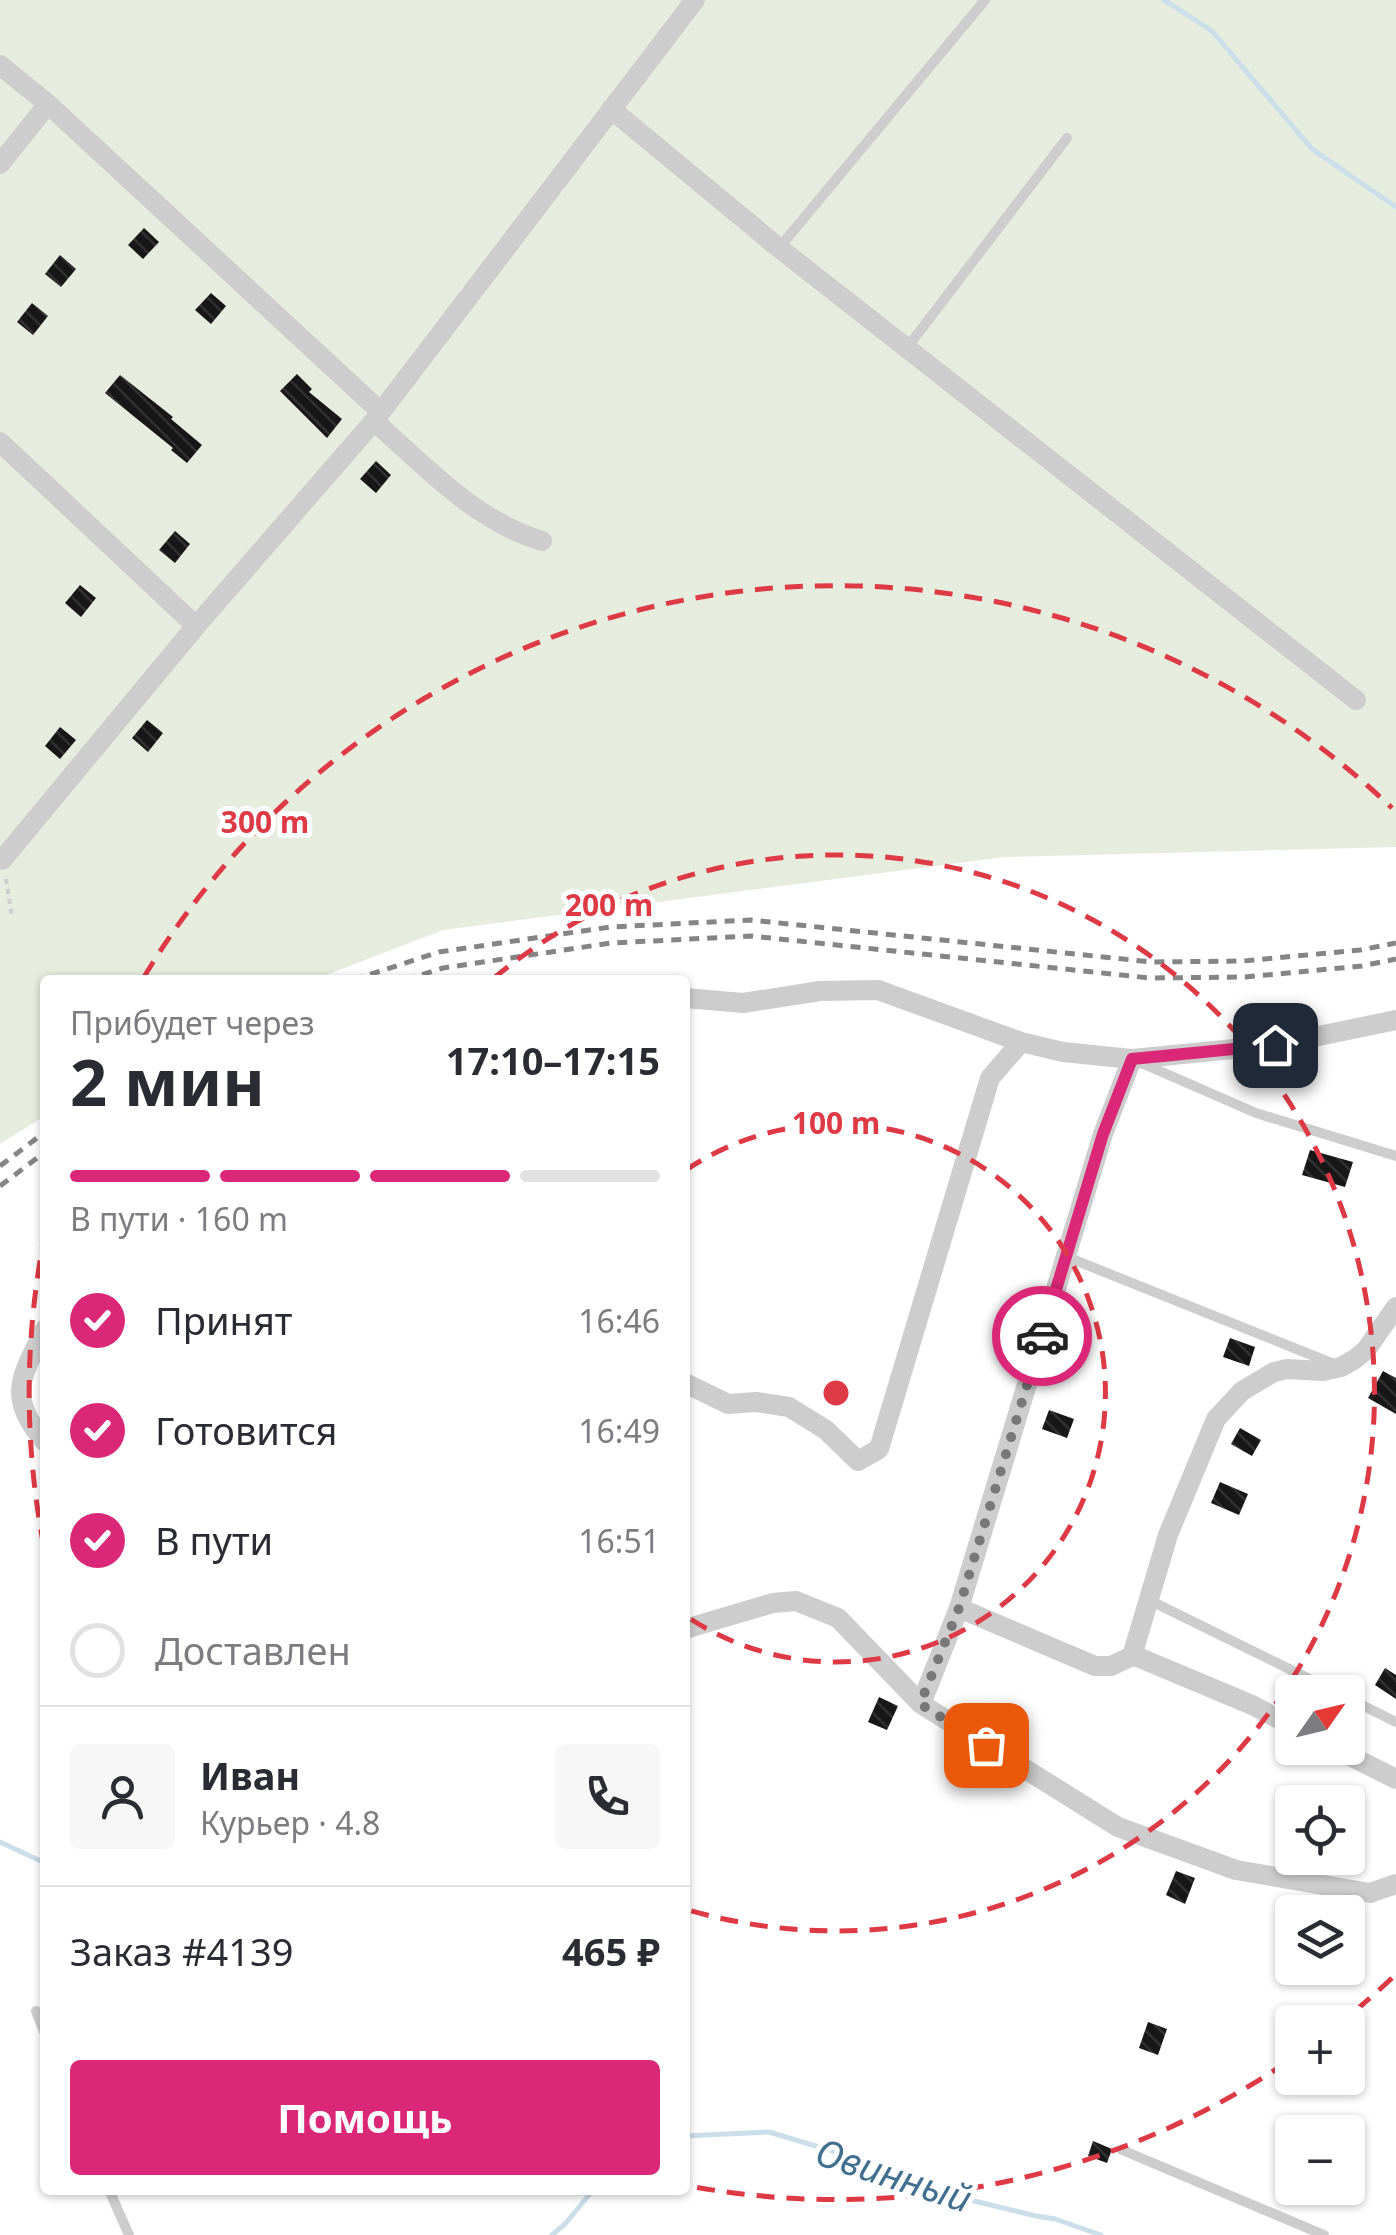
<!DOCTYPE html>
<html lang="ru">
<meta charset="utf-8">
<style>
:root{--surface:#fff;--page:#f7f7f7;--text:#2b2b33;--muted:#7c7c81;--line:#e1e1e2;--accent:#db2777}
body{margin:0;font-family:"Noto Sans",sans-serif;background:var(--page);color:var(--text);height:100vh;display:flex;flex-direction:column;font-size:38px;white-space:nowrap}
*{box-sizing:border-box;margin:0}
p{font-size:32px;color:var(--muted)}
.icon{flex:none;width:55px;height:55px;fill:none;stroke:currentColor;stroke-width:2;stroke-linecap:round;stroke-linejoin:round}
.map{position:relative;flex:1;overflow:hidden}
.panel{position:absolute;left:40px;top:975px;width:650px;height:1220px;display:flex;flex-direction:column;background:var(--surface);border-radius:10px;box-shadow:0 2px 8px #0004}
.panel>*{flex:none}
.needle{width:65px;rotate:56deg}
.fabs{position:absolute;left:1275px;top:1675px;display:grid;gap:20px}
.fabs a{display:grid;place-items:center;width:90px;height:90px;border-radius:10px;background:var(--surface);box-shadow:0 2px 8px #0004;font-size:50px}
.pin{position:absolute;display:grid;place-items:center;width:85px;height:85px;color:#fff;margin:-42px;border-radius:20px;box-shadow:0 5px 15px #0006}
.courier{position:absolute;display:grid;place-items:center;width:100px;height:100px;margin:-50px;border:8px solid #db2777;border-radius:50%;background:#fff;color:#222;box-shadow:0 2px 12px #0007}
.head em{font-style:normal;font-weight:700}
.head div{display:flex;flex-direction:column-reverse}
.head{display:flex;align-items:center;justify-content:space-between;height:170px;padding:0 30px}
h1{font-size:65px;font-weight:700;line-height:75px}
.bar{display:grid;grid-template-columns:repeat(4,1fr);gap:15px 10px;align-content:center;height:120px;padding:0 30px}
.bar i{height:12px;border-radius:8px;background:var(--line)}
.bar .active{background:var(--accent)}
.bar p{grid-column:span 4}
.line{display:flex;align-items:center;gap:25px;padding:0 30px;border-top:2px solid var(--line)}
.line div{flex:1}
.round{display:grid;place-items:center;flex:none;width:105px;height:105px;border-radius:10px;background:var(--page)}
ol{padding:0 30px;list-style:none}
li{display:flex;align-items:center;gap:30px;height:110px}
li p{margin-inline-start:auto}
li .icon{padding:10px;border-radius:50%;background:var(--accent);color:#fff;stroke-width:4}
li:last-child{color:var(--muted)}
li i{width:55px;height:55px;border:5px solid var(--line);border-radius:50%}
.cta{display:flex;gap:20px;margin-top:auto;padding:20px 30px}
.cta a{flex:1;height:115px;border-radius:10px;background:var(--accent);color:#fff;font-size:40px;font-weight:700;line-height:115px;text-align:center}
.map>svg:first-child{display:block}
</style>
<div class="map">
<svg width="1396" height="2235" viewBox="0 0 1396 2235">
<defs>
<pattern id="building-back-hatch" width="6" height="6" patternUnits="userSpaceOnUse" patternTransform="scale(2.5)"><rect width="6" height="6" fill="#171717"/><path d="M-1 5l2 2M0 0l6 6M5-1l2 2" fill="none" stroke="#303030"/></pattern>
</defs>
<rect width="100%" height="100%" fill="#fff"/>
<path fill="#e6ecde" d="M0 0H1396V847L1005 857 443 930 313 980H45V1116L0 1144Z"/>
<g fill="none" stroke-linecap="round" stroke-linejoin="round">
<path stroke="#cbdfeb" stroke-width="5" d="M1164 0 1212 31 1312 149 1396 207
M0 1842 45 1863
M685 2136 769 2132 829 2150 966 2199 1036 2216 1055 2219 1101 2235
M552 2235 565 2224 593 2190"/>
</g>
<path fill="url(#building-back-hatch)" d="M144 228 159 242 143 259 128 245Z
M60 255 76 269 61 287 45 274Z
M211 293 226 306 211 324 195 310Z
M32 303 48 316 33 335 17 322Z
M297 374 312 389 309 392 342 419 327 438 280 391Z
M120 375 173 417 171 419 202 445 187 463 171 450 173 448 105 393Z
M376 461 391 475 376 493 360 479Z
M175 531 190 544 175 563 159 550Z
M80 585 96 598 81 617 65 603Z
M147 720 163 733 148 752 132 738Z
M60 727 76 740 60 759 45 746Z
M1310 1150 1353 1162 1345 1187 1302 1175Z
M1230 1338 1255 1347 1249 1366 1223 1357Z
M1383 1371 1396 1378V1414L1368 1398Z
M1049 1410 1074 1419 1067 1438 1042 1429Z
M1240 1428 1261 1440 1252 1456 1231 1444Z
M1220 1482 1248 1494 1239 1515 1211 1503Z
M1385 1668 1396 1675V1699L1375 1685Z
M879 1697 898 1706 887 1730 868 1722Z
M1176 1871 1195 1878 1185 1904 1166 1895Z
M1148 2022 1167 2029 1158 2055 1139 2048Z
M1093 2141 1112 2149 1107 2163 1088 2156Z"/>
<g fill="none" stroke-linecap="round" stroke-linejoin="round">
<path stroke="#cdcdcd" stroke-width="4" stroke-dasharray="5 5" stroke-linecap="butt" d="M6 879 12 918"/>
<path stroke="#cdcdcd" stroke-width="10" d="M779 248 985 0
M907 348 1067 138
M1139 1062 1256 1113 1396 1156
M1067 1257 1334 1364
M1149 1600 1336 1692
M1348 1698 1396 1722
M36 2011 45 2034
M1122 2150 1324 2235
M109 2190 129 2235"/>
<path stroke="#cdcdcd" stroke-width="20" d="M0 65 48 104 381 412
M611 109 779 248 1356 700
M0 164 48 104
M374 421C425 466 475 521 542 541
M0 442 196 626
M0 858 2 860 196 626 374 421 695 0
M685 998 743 1003 820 991 878 990 1021 1042 1063 1052 1132 1059 1275 1045 1396 1020
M45 1329C21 1377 6 1396 45 1442
M685 1383 728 1404 756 1402 789 1407 826 1430 858 1461 879 1449 990 1078 1021 1042
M959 1608 1095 1666H1111L1132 1656 1140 1658 1252 1705 1292 1726
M685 1629 773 1603 796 1601 838 1618 921 1704 1118 1827 1236 1870 1370 1893 1396 1884
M1132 1656 1168 1535 1216 1419 1242 1391 1274 1372 1287 1369 1323 1371 1341 1367 1355 1359 1366 1350 1396 1307
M921 1704 959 1608 1103 1134 1132 1059
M1334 1748 1396 1779"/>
<path stroke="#858585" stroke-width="5" stroke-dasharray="10 8" stroke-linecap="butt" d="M353 980 439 952 610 927 751 920 1151 962 1243 961 1360 950 1396 943
M405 980 443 968 611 943 751 936 1150 978 1245 977 1362 966 1396 959
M0 1166 45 1132
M0 1186 45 1152"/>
</g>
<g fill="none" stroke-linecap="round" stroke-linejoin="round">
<path stroke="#787878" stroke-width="10" stroke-dasharray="0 18" d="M986 1745 920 1704 959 1608 1042 1336"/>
<path stroke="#db2777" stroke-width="12" d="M1042 1336 1103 1134 1132 1059 1275 1045"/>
</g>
<g fill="none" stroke="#de3a46" stroke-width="5" stroke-dasharray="18 12">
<path d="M686 1170A269 269 0 1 1 686 1616"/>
<path d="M494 978A538 538 0 1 1 688 1910"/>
<path d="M1392 1978A807 807 0 0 1 1344 2020M1287 2062A807 807 0 0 1 689 2186M44 1547A807 807 0 0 1 44 1239M144 977A807 807 0 0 1 1392 808"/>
</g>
<g text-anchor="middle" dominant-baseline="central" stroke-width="10" stroke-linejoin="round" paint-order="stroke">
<g font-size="38" font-style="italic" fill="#40708f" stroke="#fff">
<text transform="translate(894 2174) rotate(18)">Овинный</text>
</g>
</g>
<circle cx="836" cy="1393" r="15" fill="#de3a46" stroke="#fff" stroke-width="5"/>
<g font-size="30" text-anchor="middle" font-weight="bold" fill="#de3a46" stroke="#fff" stroke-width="10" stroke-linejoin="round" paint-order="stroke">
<text x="265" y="833">300 m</text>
<text x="609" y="916">200 m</text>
<text x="836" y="1134">100 m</text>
</g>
</svg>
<div class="fabs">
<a><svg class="needle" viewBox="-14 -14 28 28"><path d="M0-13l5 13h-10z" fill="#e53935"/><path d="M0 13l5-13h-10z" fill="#7c7c81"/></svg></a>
<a><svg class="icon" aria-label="locate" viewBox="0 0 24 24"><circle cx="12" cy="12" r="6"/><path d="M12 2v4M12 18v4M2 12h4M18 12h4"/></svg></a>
<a><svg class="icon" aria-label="layers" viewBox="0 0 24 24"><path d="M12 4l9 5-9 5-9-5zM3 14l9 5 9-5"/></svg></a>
<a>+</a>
<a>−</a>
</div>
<div class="pin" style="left:986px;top:1745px;background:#ea580c"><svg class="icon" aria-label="bag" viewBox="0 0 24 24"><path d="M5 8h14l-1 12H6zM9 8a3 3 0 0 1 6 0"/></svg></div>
<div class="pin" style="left:1275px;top:1045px;background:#1f2937"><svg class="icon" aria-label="home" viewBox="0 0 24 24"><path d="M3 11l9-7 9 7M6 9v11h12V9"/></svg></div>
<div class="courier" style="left:1042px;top:1336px"><svg class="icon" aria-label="car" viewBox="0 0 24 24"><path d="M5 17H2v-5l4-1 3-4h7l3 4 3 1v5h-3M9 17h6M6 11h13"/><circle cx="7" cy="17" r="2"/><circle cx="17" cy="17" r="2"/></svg></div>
<section class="panel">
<div class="head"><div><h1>2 мин</h1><p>Прибудет через</p></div><em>17:10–17:15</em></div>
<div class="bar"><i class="active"></i><i class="active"></i><i class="active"></i><i></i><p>В пути · 160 m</p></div>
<ol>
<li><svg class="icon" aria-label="check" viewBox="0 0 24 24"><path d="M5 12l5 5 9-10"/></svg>Принят<p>16:46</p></li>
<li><svg class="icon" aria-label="check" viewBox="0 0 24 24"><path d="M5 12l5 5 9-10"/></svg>Готовится<p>16:49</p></li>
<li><svg class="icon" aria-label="check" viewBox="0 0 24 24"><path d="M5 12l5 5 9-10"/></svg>В пути<p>16:51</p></li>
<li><i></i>Доставлен</li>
</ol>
<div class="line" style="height:180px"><a class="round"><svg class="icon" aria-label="person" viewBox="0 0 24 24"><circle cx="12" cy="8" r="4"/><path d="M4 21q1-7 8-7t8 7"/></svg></a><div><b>Иван</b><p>Курьер · 4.8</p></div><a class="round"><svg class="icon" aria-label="phone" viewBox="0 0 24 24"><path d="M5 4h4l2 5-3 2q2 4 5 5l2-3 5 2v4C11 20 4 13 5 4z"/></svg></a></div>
<div class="line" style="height:130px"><div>Заказ #4139</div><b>465 ₽</b></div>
<div class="cta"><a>Помощь</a></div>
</section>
</div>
